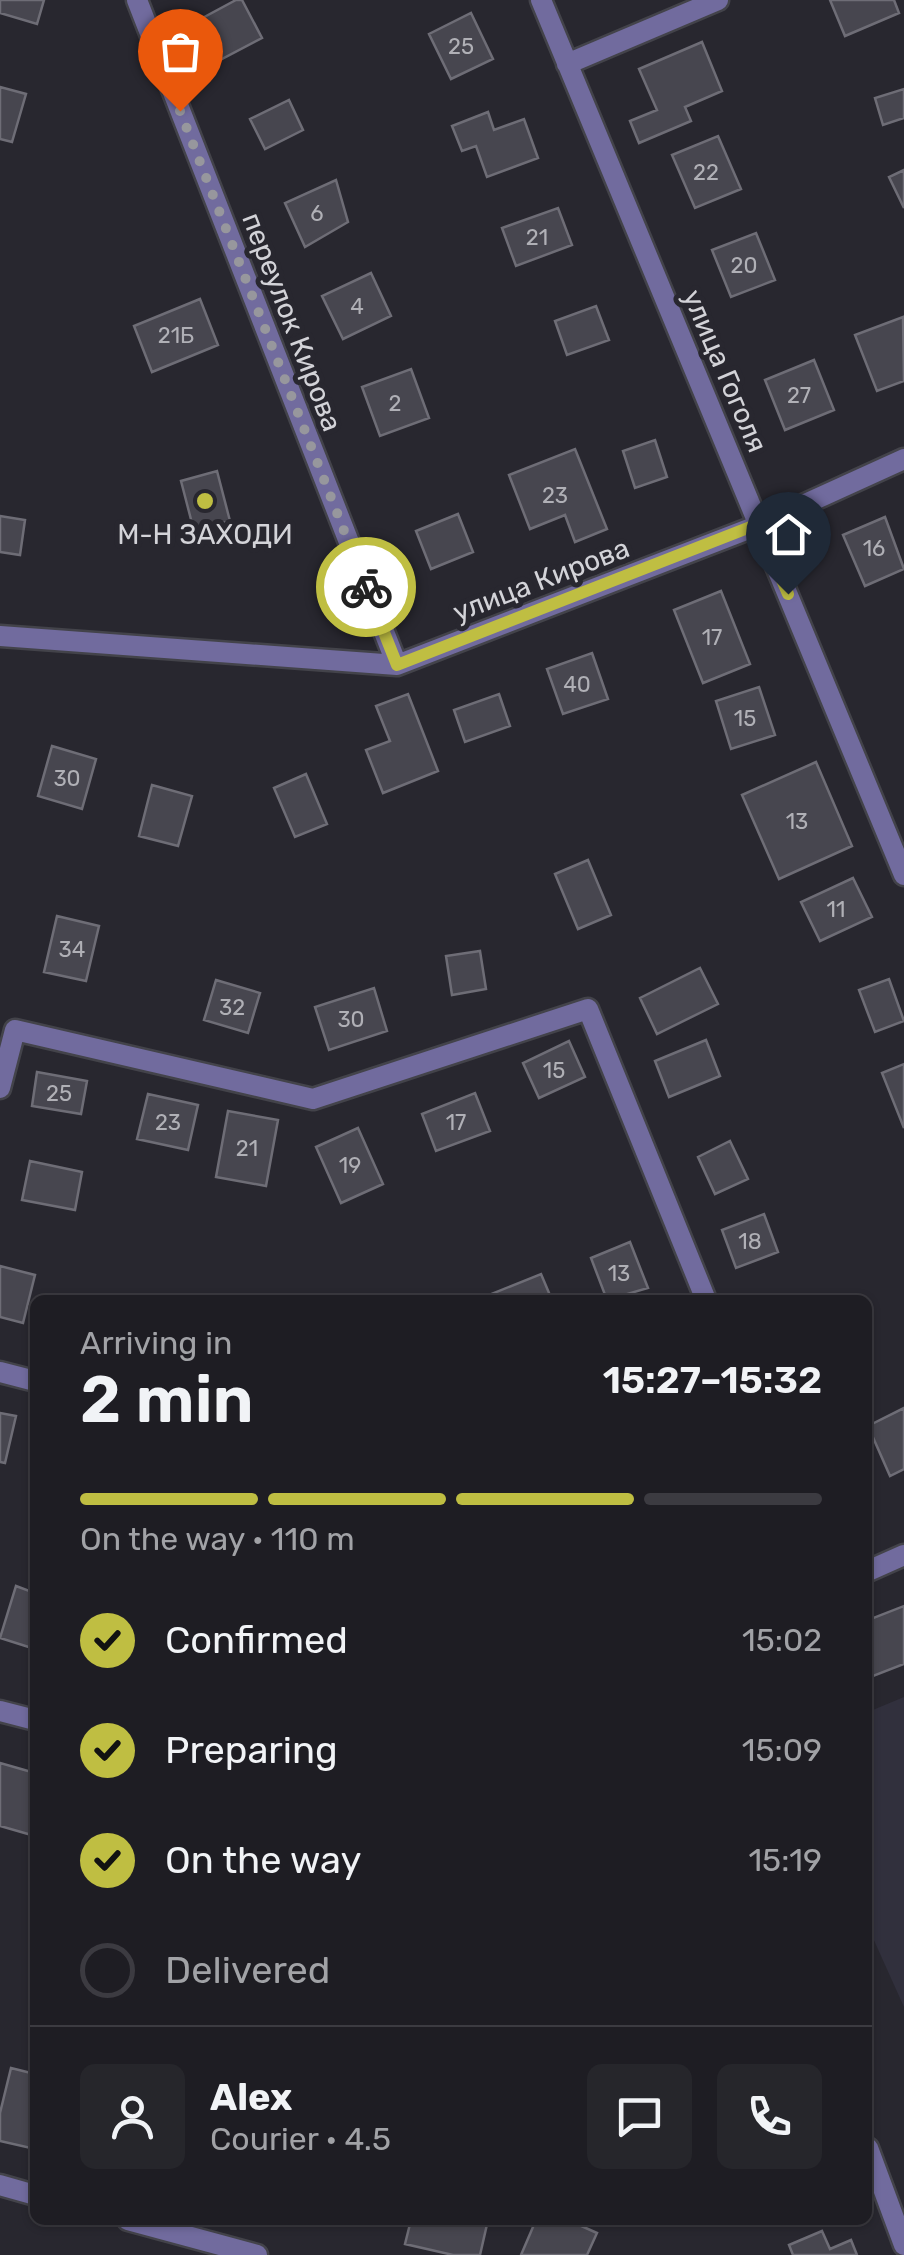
<!DOCTYPE html>
<meta charset="utf-8">
<style>
:root{--surface:#1e1d23;--page:#26262b;--text:#f1f3f6;--muted:#a1a2a6;--line:#3c3b41;--accent:#bfbe42}
body{margin:0;font-family:Rubik,sans-serif;background:var(--page);color:var(--text);height:100vh;display:flex;flex-direction:column;font-size:38px;white-space:nowrap}
*{box-sizing:border-box;margin:0}
p{font-size:32px;color:var(--muted)}
.icon{flex:none;width:55px;height:55px;fill:none;stroke:currentColor;stroke-width:2;stroke-linecap:round;stroke-linejoin:round}
.map{position:relative;flex:1;overflow:hidden}
.sheet{position:absolute;left:30px;top:1295px;width:842px;height:930px;display:flex;flex-direction:column;background:var(--surface);border-radius:15px;box-shadow:0 2px 8px #0004,0 0 0 2px var(--line)}
.sheet>*{flex:none}
.pin{position:absolute;display:grid;place-items:center;width:85px;height:85px;color:#fff;margin:-102px -42px;border-radius:50% 50% 50% 0;rotate:-45deg;box-shadow:0 0 10px #0007}
.pin .icon{rotate:45deg}
.courier{position:absolute;display:grid;place-items:center;width:100px;height:100px;margin:-50px;border:8px solid #bfbe42;border-radius:50%;background:#fff;color:#222;box-shadow:0 2px 12px #0007}
.headline em{font-style:normal;font-weight:600}
.headline div{display:flex;flex-direction:column-reverse}
.headline{display:flex;align-items:center;justify-content:space-between;height:170px;padding:0 50px}
h1{font-size:65px;font-weight:600;line-height:75px}
.bar{display:grid;grid-template-columns:repeat(4,1fr);gap:15px 10px;align-content:center;height:120px;padding:0 50px}
.bar i{height:12px;border-radius:8px;background:var(--line)}
.bar .current{background:var(--accent)}
.bar p{grid-column:span 4}
.line{display:flex;align-items:center;gap:25px;padding:0 50px;border-top:2px solid var(--line)}
.line div{flex:1}
.round{display:grid;place-items:center;flex:none;width:105px;height:105px;border-radius:15px;background:var(--page)}
ol{padding:0 50px;list-style:none}
li{display:flex;align-items:center;gap:30px;height:110px}
li p{margin-inline-start:auto}
li .icon{padding:10px;border-radius:50%;background:var(--accent);color:#111;stroke-width:4}
li:last-child{color:var(--muted)}
li i{width:55px;height:55px;border:5px solid var(--line);border-radius:50%}
.map>svg:first-child{display:block}
</style>
<div class="map">
<svg width="904" height="2255" viewBox="0 0 904 2255">
<rect width="100%" height="100%" fill="#28272f"/>
<path fill="#31303d" d="M904 1697V2007L868 1927V1712Z"/>
<path fill="#47464f" stroke="#6e6d76" stroke-width="2.5" d="M0 0H44L37 24 0 13Z
M236 0H242L262 38 218 61 197 21Z
M830 0H894L899 13 845 36Z
M471 13 493 59 451 79 429 34Z
M702 42 722 91 685 107 691 121 639 143 630 121 657 110 639 69Z
M0 87 26 94 12 142 0 139Z
M904 89V118L883 125 875 98Z
M289 100 303 130 265 149 250 119Z
M488 112 494 130 524 119 538 158 487 177 476 146 462 151 452 126Z
M718 136 741 189 695 208 672 155Z
M904 170V208L889 177Z
M336 180 348 222 305 247 285 203Z
M558 208 572 245 516 266 502 228Z
M756 233 775 280 731 297 712 250Z
M371 273 391 316 343 339 322 296Z
M200 299 218 345 152 372 134 326Z
M596 306 609 340 567 355 555 321Z
M903 317 904 381 877 391 855 335Z
M814 360 834 410 785 430 765 380Z
M411 369 429 418 380 436 362 387Z
M655 440 667 477 635 488 623 451Z
M575 449 607 529 575 542 565 515 530 529 509 475Z
M217 471 230 521 194 531 181 481Z
M458 514 473 552 431 569 416 531Z
M0 516 25 520 20 555 0 552Z
M885 517 904 569 865 586 843 535Z
M721 591 750 664 703 683 674 610Z
M592 653 608 699 563 714 547 669Z
M759 687 775 735 731 749 716 701Z
M408 694 438 771 383 793 366 750 390 741 376 706Z
M499 694 510 726 465 742 454 710Z
M52 746 96 759 82 809 38 796Z
M816 762 852 846 779 879 742 795Z
M306 774 327 824 295 837 274 788Z
M152 785 192 796 178 846 139 836Z
M588 860 611 915 578 929 555 874Z
M853 878 872 917 820 941 801 902Z
M57 916 99 926 86 981 44 972Z
M480 951 486 989 452 995 446 956Z
M700 968 718 1004 657 1034 640 998Z
M889 979 904 1021 875 1032 859 990Z
M216 980 260 993 248 1033 204 1020Z
M374 988 387 1031 329 1050 315 1007Z
M706 1040 720 1076 669 1097 655 1061Z
M569 1041 585 1077 539 1098 523 1063Z
M904 1064V1128L882 1073Z
M37 1072 87 1081 81 1114 32 1106Z
M475 1093 490 1131 436 1151 422 1114Z
M148 1094 198 1105 188 1150 137 1139Z
M228 1111 278 1120 266 1186 216 1177Z
M358 1128 383 1184 341 1203 316 1147Z
M730 1141 748 1179 715 1194 698 1157Z
M30 1161 82 1172 75 1210 22 1200Z
M764 1214 778 1252 736 1268 722 1230Z
M630 1242 648 1288 607 1300 591 1258Z
M0 1266 35 1275 23 1323 0 1317Z
M541 1274 552 1300H485L484 1297Z
M904 1408V1469L890 1476 868 1426Z
M0 1413 16 1416 5 1463 0 1462Z
M16 1586 35 1593V1649L0 1638Z
M904 1606V1664L868 1678V1620Z
M0 1763 35 1773V1836L0 1826Z
M11 2068 35 2074V2149L0 2141V2113Z
M411 2220H488L480 2255H453L405 2244Z
M536 2220H568L597 2233 587 2255H521Z
M822 2231 830 2249 851 2240 857 2255H793L789 2245Z"/>
<g fill="none" stroke-linecap="round" stroke-linejoin="round">
<g stroke="#43434a" stroke-width="25">
<path id="minor" d="M137 0 397 665
M541 0 904 875
M567 64 718 0
M0 636 397 665 759 525 904 459
M0 1088 15 1030 313 1099 588 1009 706 1300
M0 1372 35 1381
M868 1571 904 1555
M0 1711 35 1720
M868 2148 904 2245
M0 2185 35 2195
M128 2220 257 2255"/>
</g>
<use href="#minor" stroke="#716b9e" stroke-width="20"/>
</g>
<g fill="none" stroke-linecap="round" stroke-linejoin="round">
<path stroke="#97979d" stroke-width="10" stroke-dasharray="0 18" d="M180 111 366 587"/>
<path stroke="#bfbe42" stroke-width="12" d="M366 587 397 665 758 524 788 594"/>
</g>
<circle fill="#bfbe42" stroke="#28272f" stroke-width="4" cx="205" cy="501" r="10"/>
<g text-anchor="middle" dominant-baseline="central" stroke-width="10" stroke-linejoin="round" paint-order="stroke">
<g font-size="22" fill="#b0b0b6">
<text x="461" y="46">25</text>
<text x="706" y="172">22</text>
<text x="317" y="213">6</text>
<text x="537" y="237">21</text>
<text x="744" y="265">20</text>
<text x="357" y="306">4</text>
<text x="176" y="335">21Б</text>
<text x="799" y="395">27</text>
<text x="395" y="403">2</text>
<text x="555" y="495">23</text>
<text x="874" y="548">16</text>
<text x="712" y="637">17</text>
<text x="577" y="684">40</text>
<text x="745" y="718">15</text>
<text x="67" y="778">30</text>
<text x="797" y="821">13</text>
<text x="836" y="909">11</text>
<text x="72" y="949">34</text>
<text x="232" y="1007">32</text>
<text x="351" y="1019">30</text>
<text x="554" y="1070">15</text>
<text x="59" y="1093">25</text>
<text x="168" y="1122">23</text>
<text x="456" y="1122">17</text>
<text x="247" y="1148">21</text>
<text x="350" y="1165">19</text>
<text x="750" y="1241">18</text>
<text x="619" y="1273">13</text>
</g>
<g font-size="28" fill="#d3d3d8" stroke="#28272f">
<text transform="translate(292 322) rotate(69)">переулок Кирова</text>
<text transform="translate(725 371) rotate(67)">улица Гоголя</text>
<text transform="translate(541 580) rotate(-21)">улица Кирова</text>
</g>
<g font-size="28" fill="#d3d3d8" stroke="#28272f">
<text x="205" y="534">М-Н ЗАХОДИ</text>
</g>
</g>
</svg>
<div class="pin" style="left:180px;top:111px;background:#ea580c"><svg class="icon" aria-label="bag" viewBox="0 0 24 24"><path d="M5 8h14l-1 12H6zM9 8a3 3 0 0 1 6 0"/></svg></div>
<div class="pin" style="left:788px;top:594px;background:#1f2937"><svg class="icon" aria-label="home" viewBox="0 0 24 24"><path d="M3 11l9-7 9 7M6 9v11h12V9"/></svg></div>
<div class="courier" style="left:366px;top:587px"><svg class="icon" aria-label="bike" viewBox="0 0 24 24"><circle cx="6" cy="16" r="4"/><circle cx="18" cy="16" r="4"/><path d="M6 16l4-8h5l3 8M10 8l3 8H6M13 5h3"/></svg></div>
<section class="sheet">
<div class="headline"><div><h1>2 min</h1><p>Arriving in</p></div><em>15:27–15:32</em></div>
<div class="bar"><i class="current"></i><i class="current"></i><i class="current"></i><i></i><p>On the way · 110 m</p></div>
<ol>
<li><svg class="icon" aria-label="check" viewBox="0 0 24 24"><path d="M5 12l5 5 9-10"/></svg>Confirmed<p>15:02</p></li>
<li><svg class="icon" aria-label="check" viewBox="0 0 24 24"><path d="M5 12l5 5 9-10"/></svg>Preparing<p>15:09</p></li>
<li><svg class="icon" aria-label="check" viewBox="0 0 24 24"><path d="M5 12l5 5 9-10"/></svg>On the way<p>15:19</p></li>
<li><i></i>Delivered</li>
</ol>
<div class="line" style="height:180px"><a class="round"><svg class="icon" aria-label="person" viewBox="0 0 24 24"><circle cx="12" cy="8" r="4"/><path d="M4 21q1-7 8-7t8 7"/></svg></a><div><b>Alex</b><p>Courier · 4.5</p></div><a class="round"><svg class="icon" aria-label="chat" viewBox="0 0 24 24"><path d="M4 5h16v11H9l-5 4z"/></svg></a><a class="round"><svg class="icon" aria-label="phone" viewBox="0 0 24 24"><path d="M5 4h4l2 5-3 2q2 4 5 5l2-3 5 2v4C11 20 4 13 5 4z"/></svg></a></div>
</section>
</div>
